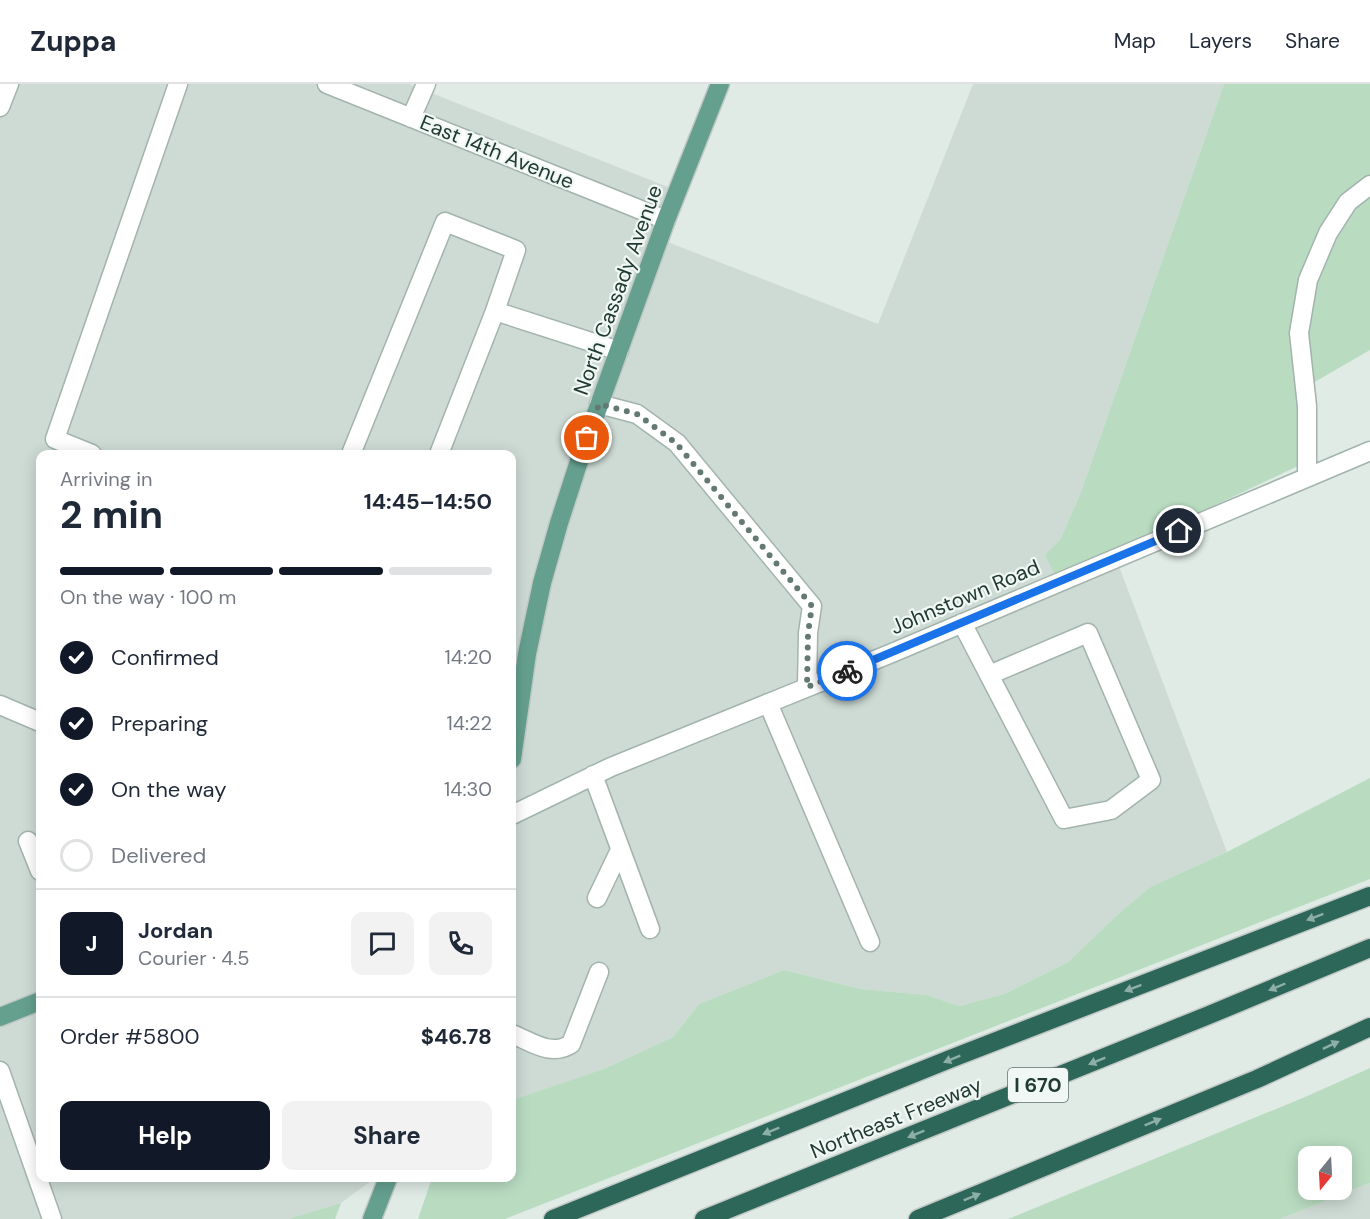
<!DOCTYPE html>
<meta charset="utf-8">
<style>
:root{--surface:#fff;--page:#f2f2f3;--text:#1f2937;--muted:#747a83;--line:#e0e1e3;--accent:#111827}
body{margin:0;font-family:"DM Sans",sans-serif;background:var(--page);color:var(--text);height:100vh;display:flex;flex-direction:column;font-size:22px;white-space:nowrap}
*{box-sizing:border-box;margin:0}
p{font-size:20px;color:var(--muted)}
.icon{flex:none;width:33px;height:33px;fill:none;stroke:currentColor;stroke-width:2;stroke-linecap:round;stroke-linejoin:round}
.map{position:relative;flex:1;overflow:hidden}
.panel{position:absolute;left:36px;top:366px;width:480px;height:732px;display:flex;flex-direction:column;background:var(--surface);border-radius:12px;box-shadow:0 3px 15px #0003}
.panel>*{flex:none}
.needle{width:39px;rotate:198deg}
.fabs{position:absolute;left:1298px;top:1062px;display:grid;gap:12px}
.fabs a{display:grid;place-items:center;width:54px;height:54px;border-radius:12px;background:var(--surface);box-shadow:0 3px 15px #0003;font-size:30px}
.pin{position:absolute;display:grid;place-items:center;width:51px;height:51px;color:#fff;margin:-26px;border:3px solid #fff;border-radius:50%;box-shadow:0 2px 6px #0007}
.courier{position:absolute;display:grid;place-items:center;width:60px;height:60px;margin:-30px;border:4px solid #1a73e8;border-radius:50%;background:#fff;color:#222;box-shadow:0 2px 8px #0007}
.summary em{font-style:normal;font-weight:700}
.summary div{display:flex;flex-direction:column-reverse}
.summary{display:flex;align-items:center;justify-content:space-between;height:102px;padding:0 24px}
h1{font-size:39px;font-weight:700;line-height:45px}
.bar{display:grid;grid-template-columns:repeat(4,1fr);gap:9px 6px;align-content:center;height:72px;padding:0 24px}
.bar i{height:8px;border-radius:4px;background:var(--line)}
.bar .current{background:var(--accent)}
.bar p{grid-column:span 4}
.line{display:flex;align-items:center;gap:15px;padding:0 24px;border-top:2px solid var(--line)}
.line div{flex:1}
.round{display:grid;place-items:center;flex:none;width:63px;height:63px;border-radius:12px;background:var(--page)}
ol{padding:0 24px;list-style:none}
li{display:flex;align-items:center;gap:18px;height:66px}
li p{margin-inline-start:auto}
li .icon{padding:6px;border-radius:50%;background:var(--accent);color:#fff;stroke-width:4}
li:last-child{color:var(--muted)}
li i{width:33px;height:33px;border:3px solid var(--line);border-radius:50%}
.button{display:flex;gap:12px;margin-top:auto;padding:12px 24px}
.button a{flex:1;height:69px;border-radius:12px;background:var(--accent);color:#fff;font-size:24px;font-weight:700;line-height:69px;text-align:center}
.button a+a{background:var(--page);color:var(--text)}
header{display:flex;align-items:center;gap:36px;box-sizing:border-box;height:84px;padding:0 30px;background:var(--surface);border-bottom:2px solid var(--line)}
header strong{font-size:28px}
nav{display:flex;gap:33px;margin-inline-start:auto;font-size:21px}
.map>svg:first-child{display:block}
</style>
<header>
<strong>Zuppa</strong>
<nav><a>Map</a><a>Layers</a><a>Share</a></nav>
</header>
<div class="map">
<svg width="1370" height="1135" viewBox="0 0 1370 1135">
<rect width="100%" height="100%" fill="#e0ebe6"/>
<path fill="#cedbd5" d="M0 0H409L678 107 660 155 878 240 973 0H1224L1081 408 1060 456 1114 469 1227 768 1150 803 1118 830 1068 878 1004 910 959 922 927 911 861 905 784 886 699 920 673 953 606 984 512 1016V370H40V1094H375L341 1119 288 1135H0Z
M1370 1099V1135H1280Z"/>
<path fill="#b9dcc1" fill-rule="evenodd" d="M1224 0H1370V266L1299 307 1300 381 1114 469 1055 491 1045 471 1060 456 1081 408Z
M1370 694V795L505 1135H418L432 1094H512V1016L606 984 673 953 699 920 784 886 861 905 927 911 959 922 1004 910 1068 878 1118 830 1150 803 1227 768Z
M1370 984V1099L1280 1135H1008L1305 1013ZM1308 1072H1341V1106H1308Z
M341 1119 335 1135H288Z"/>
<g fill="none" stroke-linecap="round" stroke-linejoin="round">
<g stroke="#a3b3ad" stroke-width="21">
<path id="minor" d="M327 0 666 136
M0 23 9 0
M411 34 426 0
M495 227 619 267
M599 320 637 330 677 359 812 522 808 549 807 603
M92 370 55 355 178 0
M351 370 445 138 516 166 495 227 439 370
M1307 393V322L1299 249 1308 196 1328 149 1348 118 1370 101
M962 539 1064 735 1111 726 1151 696 1088 549 989 591
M768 619 870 858
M0 621 40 638
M593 691 650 845
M512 731 611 683 892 569 1370 367
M28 757 40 787
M597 814 620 766
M512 950C532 958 551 973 571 960L599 888
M0 987 52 1135"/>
</g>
<g stroke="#c1c8c6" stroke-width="21">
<path id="major" d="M512 675 527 570 542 499 559 439 581 371 666 136 720 0
M0 933 40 917
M372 1135 388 1094"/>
</g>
<g stroke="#c1c8c6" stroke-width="21">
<path id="highway" d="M553 1135 950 975 1370 812
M704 1135 1209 931 1370 864
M918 1135 1257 995 1370 943"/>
</g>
<use href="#minor" stroke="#fff" stroke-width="18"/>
<use href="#major" stroke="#65a08f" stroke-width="18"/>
<use href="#highway" stroke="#2d6759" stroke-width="18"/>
</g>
<defs><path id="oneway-solid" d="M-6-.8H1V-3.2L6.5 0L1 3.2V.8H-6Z" transform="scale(1.5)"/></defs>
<g fill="#8eafa6">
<use href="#oneway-solid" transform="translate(1315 833) rotate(159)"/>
<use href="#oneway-solid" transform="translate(1277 903) rotate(157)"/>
<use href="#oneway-solid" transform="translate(1133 904) rotate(159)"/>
<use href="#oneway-solid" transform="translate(1331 961) rotate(-25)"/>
<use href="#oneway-solid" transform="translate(952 975) rotate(158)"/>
<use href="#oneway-solid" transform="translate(1097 977) rotate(158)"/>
<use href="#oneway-solid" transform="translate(1153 1038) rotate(-22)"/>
<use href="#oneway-solid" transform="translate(771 1047) rotate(158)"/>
<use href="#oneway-solid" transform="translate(916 1050) rotate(158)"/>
<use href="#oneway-solid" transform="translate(972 1113) rotate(-22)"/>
</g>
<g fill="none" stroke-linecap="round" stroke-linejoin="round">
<path stroke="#647972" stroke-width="6" stroke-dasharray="0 10.8" d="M587 354 599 320 637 330 676 359 812 522 808 549 807 603 847 587"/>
<path stroke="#1a73e8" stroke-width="8" d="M847 587 1179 447"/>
</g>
<g text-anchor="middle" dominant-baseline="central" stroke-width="4.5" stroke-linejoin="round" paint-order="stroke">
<rect fill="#f0f7f4" stroke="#5f736d" stroke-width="1.5" x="1008" y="984" width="60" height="34" rx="4.5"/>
<g font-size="20" font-weight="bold" fill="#213b33">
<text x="1038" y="1001">I 670</text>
</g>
<g font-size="21" fill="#213b33" stroke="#f0f7f4">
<text transform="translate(497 68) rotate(22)">East 14th Avenue</text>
<text transform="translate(618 206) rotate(-70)">North Cassady Avenue</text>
<text transform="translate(965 513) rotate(-23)">Johnstown Road</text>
<text transform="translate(896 1034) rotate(-22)">Northeast Freeway</text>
</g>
</g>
</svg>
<div class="fabs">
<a><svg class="needle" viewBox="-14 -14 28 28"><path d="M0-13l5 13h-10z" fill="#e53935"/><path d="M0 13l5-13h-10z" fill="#747a83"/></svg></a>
</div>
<div class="pin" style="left:587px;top:354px;background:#ea580c"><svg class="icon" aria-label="bag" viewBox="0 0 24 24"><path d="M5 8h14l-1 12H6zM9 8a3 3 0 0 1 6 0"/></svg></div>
<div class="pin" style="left:1179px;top:447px;background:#1f2937"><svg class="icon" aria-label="home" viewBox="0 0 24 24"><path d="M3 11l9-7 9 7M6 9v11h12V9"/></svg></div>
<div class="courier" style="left:847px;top:587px"><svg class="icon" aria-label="bike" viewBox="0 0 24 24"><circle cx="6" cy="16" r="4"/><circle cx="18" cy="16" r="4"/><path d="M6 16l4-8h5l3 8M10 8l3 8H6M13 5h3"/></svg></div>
<section class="panel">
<div class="summary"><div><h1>2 min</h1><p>Arriving in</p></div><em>14:45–14:50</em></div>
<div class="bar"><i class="current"></i><i class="current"></i><i class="current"></i><i></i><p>On the way · 100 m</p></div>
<ol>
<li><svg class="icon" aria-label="check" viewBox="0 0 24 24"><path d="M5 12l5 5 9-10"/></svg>Confirmed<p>14:20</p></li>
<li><svg class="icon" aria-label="check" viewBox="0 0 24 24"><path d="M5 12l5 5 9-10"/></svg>Preparing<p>14:22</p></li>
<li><svg class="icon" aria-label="check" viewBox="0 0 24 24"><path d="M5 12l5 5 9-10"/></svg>On the way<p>14:30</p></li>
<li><i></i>Delivered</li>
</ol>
<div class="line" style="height:108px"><b class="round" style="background:var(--accent);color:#fff">J</b><div><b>Jordan</b><p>Courier · 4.5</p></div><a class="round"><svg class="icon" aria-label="chat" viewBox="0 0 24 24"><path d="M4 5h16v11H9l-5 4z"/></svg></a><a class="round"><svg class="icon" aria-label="phone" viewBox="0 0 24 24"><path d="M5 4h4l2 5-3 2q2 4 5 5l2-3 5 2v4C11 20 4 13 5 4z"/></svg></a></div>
<div class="line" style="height:78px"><div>Order #5800</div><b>$46.78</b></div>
<div class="button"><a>Help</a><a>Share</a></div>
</section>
</div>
